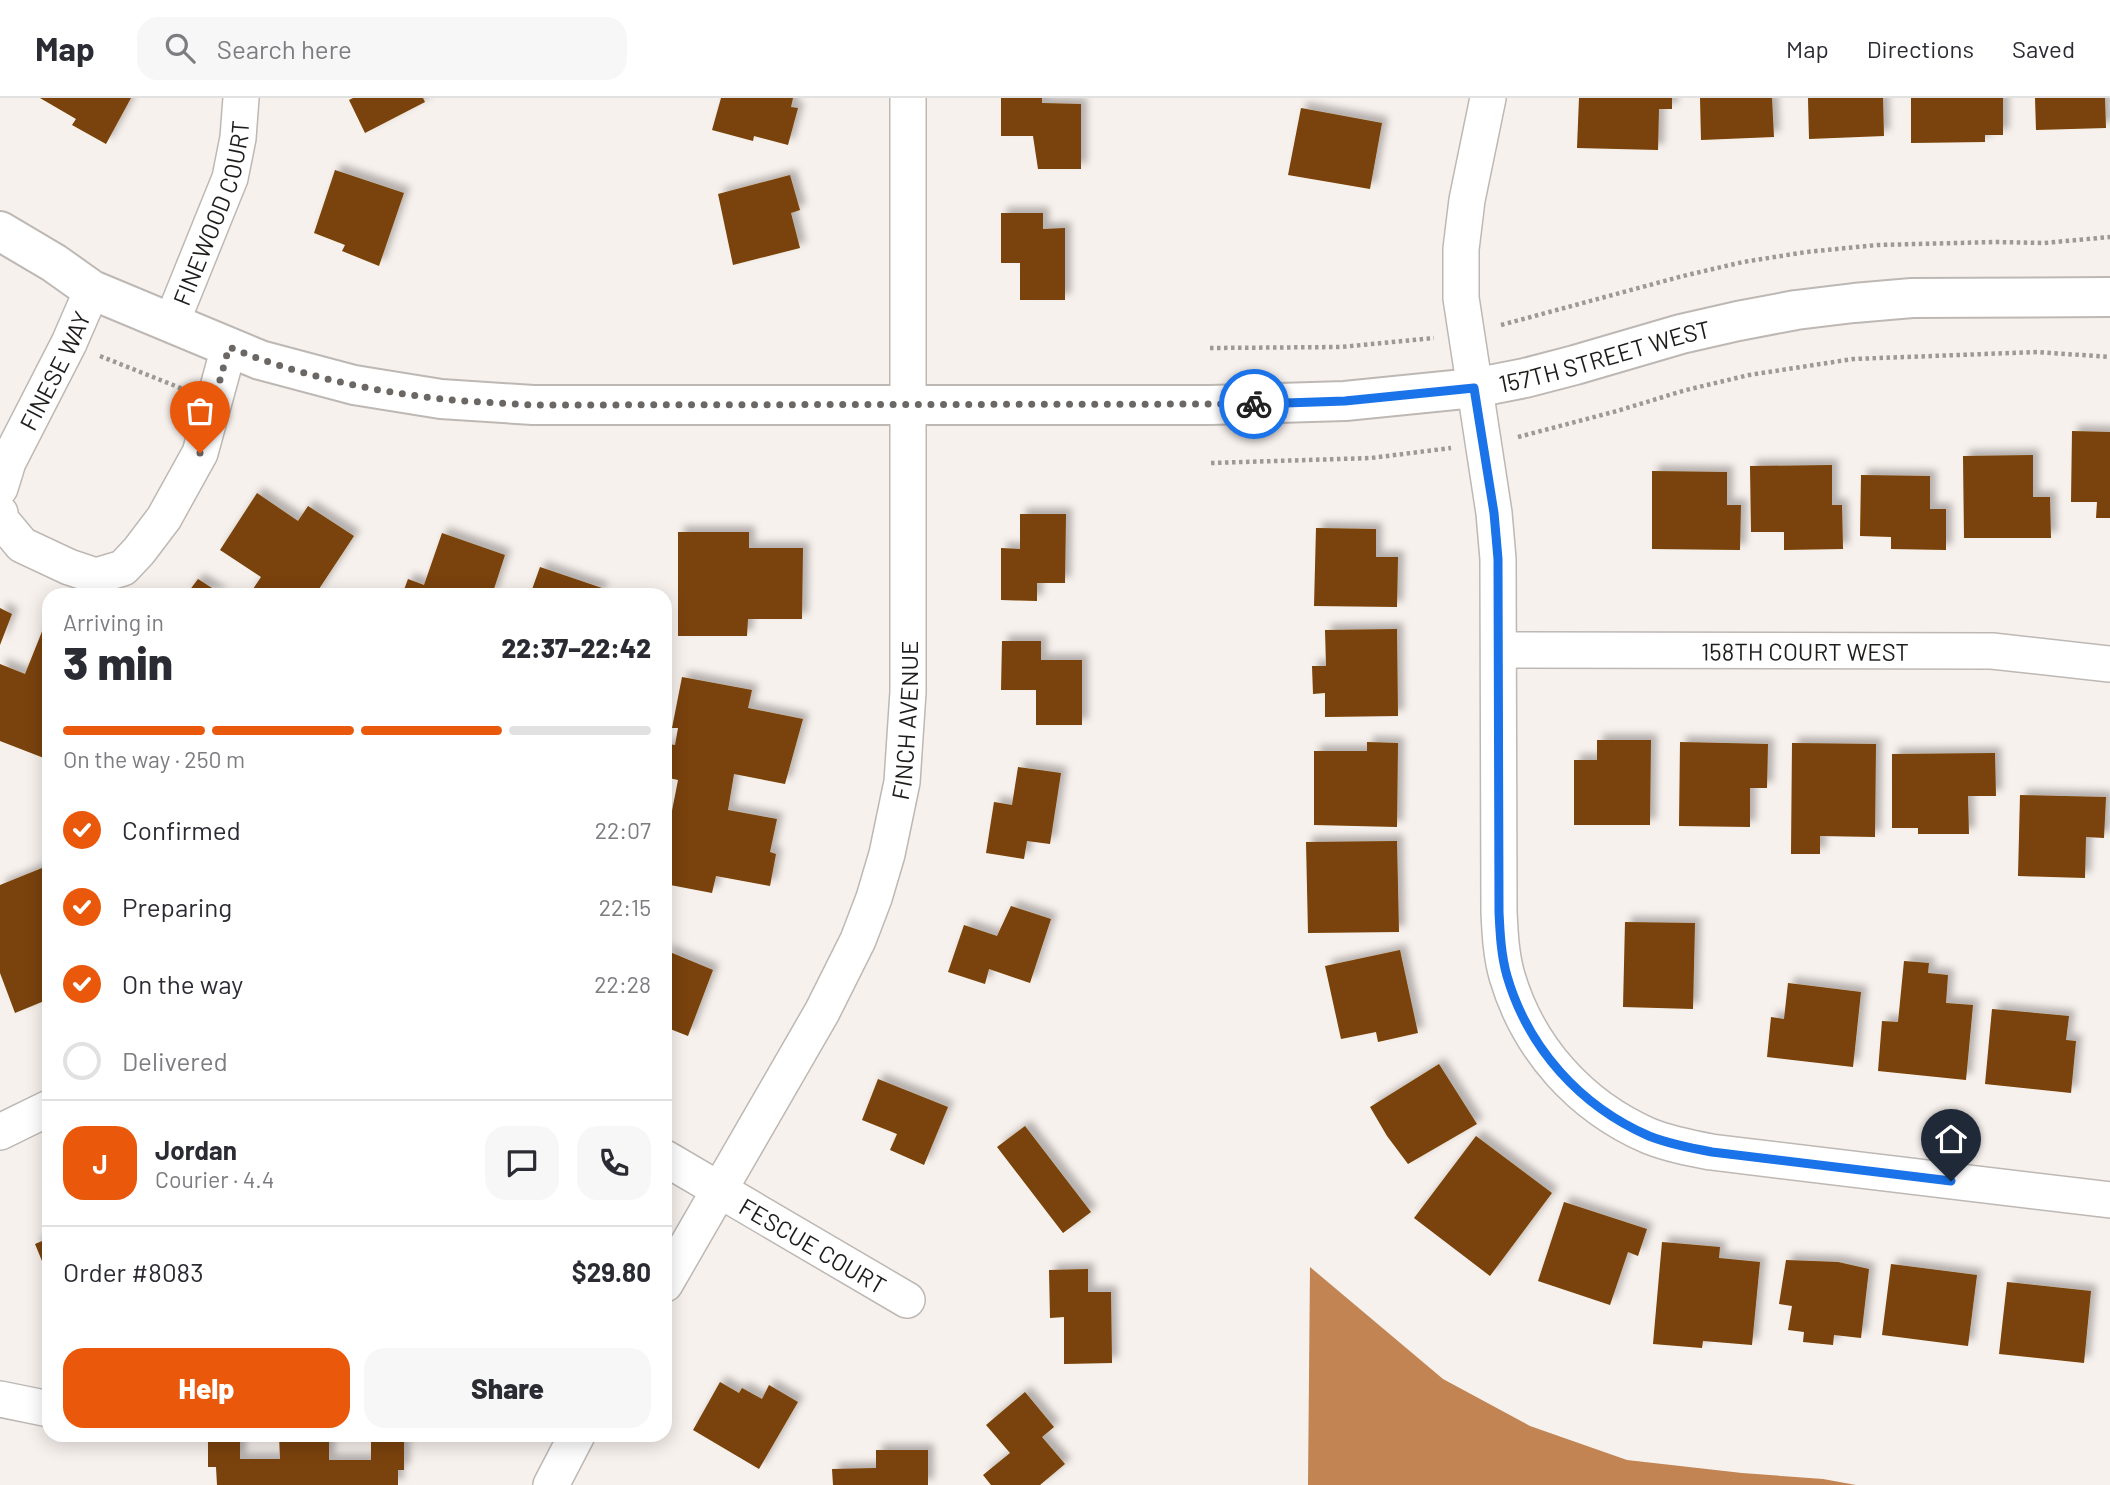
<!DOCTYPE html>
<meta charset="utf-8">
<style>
:root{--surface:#fff;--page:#f7f7f7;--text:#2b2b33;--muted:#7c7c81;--line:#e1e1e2;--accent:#ea580c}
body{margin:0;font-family:Barlow,sans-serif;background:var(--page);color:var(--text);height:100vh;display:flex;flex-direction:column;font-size:26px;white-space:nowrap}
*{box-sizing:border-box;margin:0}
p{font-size:23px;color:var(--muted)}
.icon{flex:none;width:38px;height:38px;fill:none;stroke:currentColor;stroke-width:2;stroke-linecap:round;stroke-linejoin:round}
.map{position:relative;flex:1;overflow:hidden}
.side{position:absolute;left:42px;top:490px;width:630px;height:854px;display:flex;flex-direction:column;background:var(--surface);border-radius:21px;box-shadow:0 4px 18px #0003}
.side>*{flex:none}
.pin{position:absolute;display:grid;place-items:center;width:60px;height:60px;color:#fff;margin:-72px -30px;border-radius:50% 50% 50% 0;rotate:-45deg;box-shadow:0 0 7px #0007}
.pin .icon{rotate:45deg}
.courier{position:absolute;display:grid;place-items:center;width:70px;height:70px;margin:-35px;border:5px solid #1a73e8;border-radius:50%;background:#fff;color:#222;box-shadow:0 2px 9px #0007}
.overview em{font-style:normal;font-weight:800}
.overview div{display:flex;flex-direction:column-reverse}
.overview{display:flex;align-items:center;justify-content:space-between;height:119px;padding:0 21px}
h1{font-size:46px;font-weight:800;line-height:52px}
.bar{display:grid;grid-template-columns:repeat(4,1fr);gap:10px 7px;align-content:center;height:84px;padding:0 21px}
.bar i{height:9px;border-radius:5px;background:var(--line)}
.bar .current{background:var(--accent)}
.bar p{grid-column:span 4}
.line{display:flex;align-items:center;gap:18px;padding:0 21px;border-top:2px solid var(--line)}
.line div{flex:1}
.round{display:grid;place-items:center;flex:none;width:74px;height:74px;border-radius:21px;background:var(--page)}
ol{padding:0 21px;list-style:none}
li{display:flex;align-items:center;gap:21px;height:77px}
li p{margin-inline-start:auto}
li .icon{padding:7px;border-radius:50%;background:var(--accent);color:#fff;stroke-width:4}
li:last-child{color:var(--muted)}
li i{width:38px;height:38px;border:4px solid var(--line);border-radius:50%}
.action{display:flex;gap:14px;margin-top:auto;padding:14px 21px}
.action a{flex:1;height:80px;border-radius:21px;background:var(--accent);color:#fff;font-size:28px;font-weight:800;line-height:80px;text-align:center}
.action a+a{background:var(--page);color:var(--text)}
header{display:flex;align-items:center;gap:42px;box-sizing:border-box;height:98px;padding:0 35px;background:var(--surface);border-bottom:2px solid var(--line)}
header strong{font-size:33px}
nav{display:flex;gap:38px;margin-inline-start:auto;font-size:24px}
.search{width:490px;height:63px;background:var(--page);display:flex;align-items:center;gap:18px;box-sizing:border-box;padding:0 24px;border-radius:21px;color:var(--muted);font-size:26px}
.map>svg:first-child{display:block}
</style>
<header>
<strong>Map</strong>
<div class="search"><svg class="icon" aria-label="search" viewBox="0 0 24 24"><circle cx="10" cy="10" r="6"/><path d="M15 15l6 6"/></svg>Search here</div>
<nav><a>Map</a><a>Directions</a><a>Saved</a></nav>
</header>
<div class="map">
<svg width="2110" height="1387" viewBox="0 0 2110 1387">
<defs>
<filter id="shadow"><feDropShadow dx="6" dy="-6" stdDeviation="3.5" flood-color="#0004"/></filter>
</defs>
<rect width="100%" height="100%" fill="#f7f1ed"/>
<path fill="#c18452" d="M1310 1169 1443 1281 1530 1328 1627 1362 1742 1375 1823 1381 1856 1387H1308Z"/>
<path fill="#7a4207" filter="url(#shadow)" d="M40 0H131L106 46 72 27 76 21Z
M353 0H423L425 4 365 35 349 2Z
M721 0H793L791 9 798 10 788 47 754 38 753 43 712 32Z
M1001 0H1042V5L1081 6V71H1038L1033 38H1001Z
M1579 0H1672V11H1659L1658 52 1577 50Z
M1700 0H1772L1774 39 1701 42Z
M1808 0H1883L1884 38 1809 41Z
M1911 0H2003V37H1985V44L1911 45Z
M2035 0H2105L2106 30 2036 32Z
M1301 10 1382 25 1370 91 1288 77Z
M335 72 404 95 379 168 342 153 345 147 314 135Z
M790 77 800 112 791 115 800 150 733 167 718 96Z
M1001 115H1043V131L1065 130V202H1020V165H1001Z
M2072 333 2110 334V420H2096L2097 404H2071Z
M2033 357V399H2050L2051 440H1964L1963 358Z
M1832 367V407H1842L1843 451 1784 452V434H1751L1750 368Z
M1652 373 1727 374V407H1741L1740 452 1652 451Z
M1861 377 1930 378V411H1946V452L1891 451V439L1860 438Z
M257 395 298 423 308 408 354 438 315 497H249L261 479 220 452Z
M1020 416H1066L1065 485H1037V503L1001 502V450L1020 451Z
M1316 430 1376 431V459H1398L1397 509 1314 508Z
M678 434H749V450H803L802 521H748L747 538H678Z
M442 435 505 457 492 497H402L408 481 424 487Z
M540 469 602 490 600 497H530Z
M198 481 223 497H186Z
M0 510 12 516 0 547Z
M45 526 49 528V662L0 643V566L25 576Z
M1397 531 1398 618 1325 619V595L1313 596 1312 568H1326L1325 532Z
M1002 543H1041V562H1082V627H1036V592H1001Z
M682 579 752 592 748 610 803 621 785 686 734 676 728 712 777 721 770 754 776 756 770 788 716 778 712 795 665 786V711L672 713 678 682 669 680 671 670 665 668V650L669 646 675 647 678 630H672Z
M1597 642H1651L1650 727H1574V662H1597Z
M1367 644 1398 645 1397 729 1314 727V653H1367Z
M1680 644 1768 646 1767 690H1750V729L1679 728Z
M1792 645 1876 646 1875 739 1820 738V756H1791Z
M1995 655 1996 698H1968L1969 736H1918V730H1892V656Z
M1018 669 1061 675 1050 746 1027 743 1024 761 986 755 994 704 1012 707Z
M2020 697 2106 699 2104 740 2086 739 2085 780 2018 778Z
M1397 743 1399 834 1308 835 1306 744Z
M47 768 49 773V901L15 915 0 875V787Z
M1011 808 1051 821 1030 885 989 871 985 886 948 874 964 827 997 838Z
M1625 824 1695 825 1693 911 1623 909Z
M665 852 713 872 688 938 665 929Z
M1400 852 1418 935 1378 944 1376 934 1341 941 1325 868Z
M1904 863 1929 865 1928 875 1948 877 1946 905 1973 907 1966 982 1878 973 1882 923 1898 924Z
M1788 885 1861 894 1853 969 1767 959 1771 919 1784 921Z
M1992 911 2069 918 2066 942 2076 943 2071 995 1985 986Z
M1439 966 1477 1026 1408 1066 1387 1038 1370 1009Z
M878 981 948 1009 924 1067 890 1052 897 1036 862 1022Z
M1025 1028 1091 1114 1063 1135 997 1049Z
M1476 1038 1552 1095 1490 1178 1414 1120Z
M1564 1104 1647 1131 1638 1158 1628 1154 1610 1207 1538 1183Z
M49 1140V1180L35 1146Z
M1662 1144 1720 1149 1719 1160 1760 1164 1752 1247 1703 1243 1702 1250 1653 1246Z
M1786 1162 1838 1164 1869 1171 1861 1240 1834 1237 1833 1247 1803 1244 1804 1234 1788 1232 1792 1208 1779 1206Z
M1891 1166 1977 1177 1968 1248 1882 1237Z
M1088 1171V1194H1111L1112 1265 1064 1266V1219L1050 1220 1049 1172Z
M2007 1184 2091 1193 2084 1265 1999 1256Z
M720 1284 739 1295 742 1290 762 1301 769 1287 798 1304 759 1371 693 1332Z
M1025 1294 1054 1329 1042 1339 1065 1366 1040 1387H991L983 1377 1010 1355 986 1327Z
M208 1337H240V1361H280L279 1337 329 1338V1362H371V1337H404V1372H398V1387H217L216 1369H208Z
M876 1352H928V1387H833L832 1371 876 1370Z"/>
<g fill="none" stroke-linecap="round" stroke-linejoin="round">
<g stroke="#beb8b4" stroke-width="38">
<g id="minor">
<path d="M1488 0 1467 102 1461 151V200L1494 415 1498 461 1499 814C1500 835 1501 857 1507 878 1528 950 1580 1008 1649 1038 1669 1046 1690 1050 1711 1054L2110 1102"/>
<path id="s1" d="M171 226 230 80 238 40 241 0"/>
<path id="s2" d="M0 390 8 364 69 245 92 192"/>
<path d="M0 415 1 422 22 447 69 469 96 478 123 470 139 453 164 420 200 355 229 249"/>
<path id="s3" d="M1499 552 1992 553 2110 566"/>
<path d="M0 1034 49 1010"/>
<path id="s4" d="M665 1060 907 1202"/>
<path id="s5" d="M665 1186 822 914 858 842 874 800 887 756 902 684 908 594V0"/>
<path d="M0 1301 49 1311"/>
<path d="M551 1387 577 1337"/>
</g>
</g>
<g stroke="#beb8b4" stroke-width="42">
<g id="tertiary">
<path id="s6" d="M0 133 54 165 92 192 260 262 354 287 441 301 533 307H1210L1345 303 1474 290 1525 280 1575 267 1681 236 1738 223 1796 212 1854 205 1912 200 2110 199"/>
</g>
</g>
<path stroke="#9d9996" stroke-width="4.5" stroke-dasharray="3.5 3.5" stroke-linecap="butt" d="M1501 227 1683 178 1743 164 1806 154 1877 147 1996 144 2044 145 2110 139
M1210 250 1341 249 1434 240
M100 258 183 291
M1518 339 1617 313 1686 292 1749 277 1853 261 2037 254 2110 259
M1211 365 1371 360 1451 350"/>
<use href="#minor" stroke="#fff" stroke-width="35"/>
<use href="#tertiary" stroke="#fff" stroke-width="38"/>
</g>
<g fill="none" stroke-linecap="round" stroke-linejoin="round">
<path stroke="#6b6764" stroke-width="7" stroke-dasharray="0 12.6" d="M200 355 229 249C296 277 370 293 442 301 472 304 503 305 533 307L1254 306"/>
<path stroke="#1a73e8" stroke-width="9" d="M1254 306 1345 303 1474 290 1494 415 1498 461 1499 814C1500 835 1501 857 1507 878 1528 950 1580 1008 1649 1038 1669 1046 1690 1050 1712 1054L1951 1083"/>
</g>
<g text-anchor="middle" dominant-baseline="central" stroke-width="7" stroke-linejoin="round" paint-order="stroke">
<g font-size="24" fill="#1f1d1b" stroke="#fff">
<text stroke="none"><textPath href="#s1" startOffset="119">FINEWOOD COURT</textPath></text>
<text stroke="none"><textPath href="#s6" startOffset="1645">157TH STREET WEST</textPath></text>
<text stroke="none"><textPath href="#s2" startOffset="130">FINESE WAY</textPath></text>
<text stroke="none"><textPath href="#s3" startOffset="306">158TH COURT WEST</textPath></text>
<text stroke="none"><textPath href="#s5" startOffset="621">FINCH AVENUE</textPath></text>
<text stroke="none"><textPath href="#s4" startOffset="172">FESCUE COURT</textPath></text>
</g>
</g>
</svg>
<div class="pin" style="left:200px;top:355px;background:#ea580c"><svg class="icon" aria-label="bag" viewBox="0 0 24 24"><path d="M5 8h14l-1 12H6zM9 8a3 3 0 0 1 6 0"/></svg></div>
<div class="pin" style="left:1951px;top:1083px;background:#1f2937"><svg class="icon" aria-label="home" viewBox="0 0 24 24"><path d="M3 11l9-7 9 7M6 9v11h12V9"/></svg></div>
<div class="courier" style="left:1254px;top:306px"><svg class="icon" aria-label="bike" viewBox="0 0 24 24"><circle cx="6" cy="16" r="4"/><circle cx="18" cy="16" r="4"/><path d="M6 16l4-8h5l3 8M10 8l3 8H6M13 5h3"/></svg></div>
<section class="side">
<div class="overview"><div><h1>3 min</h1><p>Arriving in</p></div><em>22:37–22:42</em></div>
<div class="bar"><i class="current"></i><i class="current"></i><i class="current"></i><i></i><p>On the way · 250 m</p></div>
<ol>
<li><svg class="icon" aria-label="check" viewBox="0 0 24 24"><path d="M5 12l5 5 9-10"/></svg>Confirmed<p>22:07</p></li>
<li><svg class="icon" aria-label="check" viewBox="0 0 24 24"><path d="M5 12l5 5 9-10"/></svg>Preparing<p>22:15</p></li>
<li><svg class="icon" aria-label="check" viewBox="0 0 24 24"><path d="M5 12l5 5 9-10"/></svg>On the way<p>22:28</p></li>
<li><i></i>Delivered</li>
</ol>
<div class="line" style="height:126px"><b class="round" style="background:var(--accent);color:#fff">J</b><div><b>Jordan</b><p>Courier · 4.4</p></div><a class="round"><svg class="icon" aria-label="chat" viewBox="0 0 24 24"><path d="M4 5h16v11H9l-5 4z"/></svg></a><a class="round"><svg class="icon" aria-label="phone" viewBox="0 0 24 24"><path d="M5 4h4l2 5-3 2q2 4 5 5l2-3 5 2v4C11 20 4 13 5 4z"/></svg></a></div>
<div class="line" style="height:91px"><div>Order #8083</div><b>$29.80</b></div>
<div class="action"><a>Help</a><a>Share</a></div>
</section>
</div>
